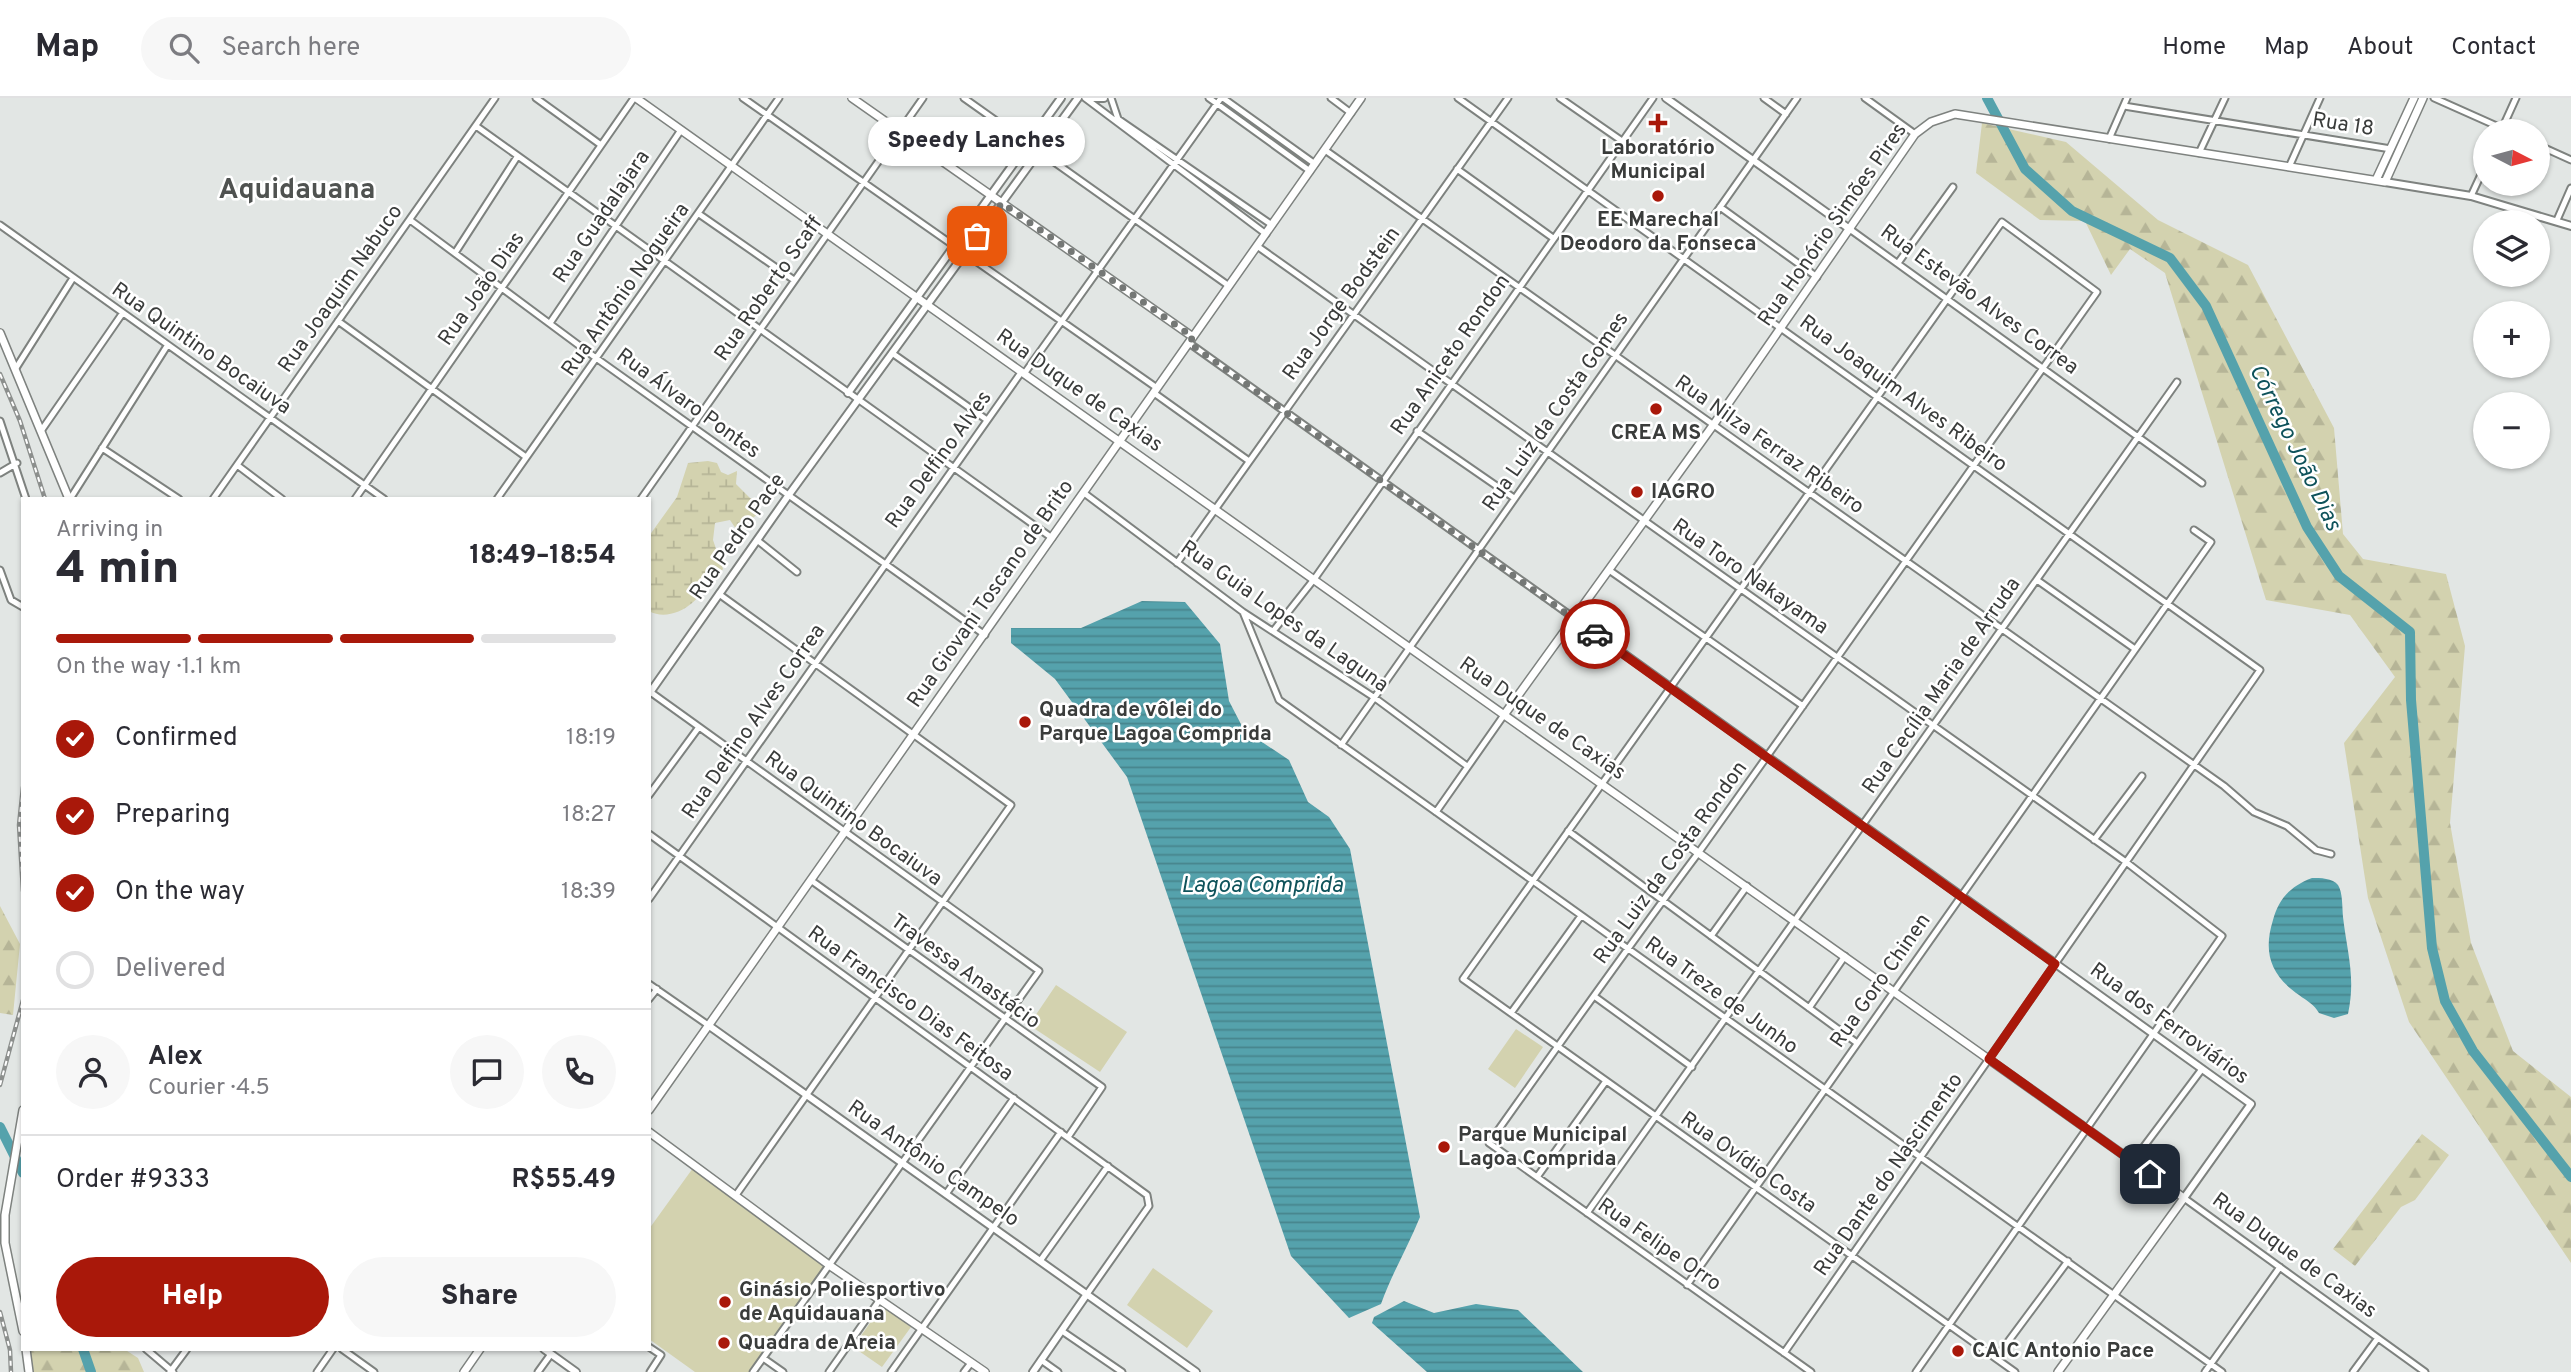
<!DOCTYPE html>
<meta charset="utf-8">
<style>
:root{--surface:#fff;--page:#f7f7f7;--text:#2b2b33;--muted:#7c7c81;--line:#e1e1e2;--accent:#a9180a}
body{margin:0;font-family:Overpass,sans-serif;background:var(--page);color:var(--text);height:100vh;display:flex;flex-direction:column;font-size:26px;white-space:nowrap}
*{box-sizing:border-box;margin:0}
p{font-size:23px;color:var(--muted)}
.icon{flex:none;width:38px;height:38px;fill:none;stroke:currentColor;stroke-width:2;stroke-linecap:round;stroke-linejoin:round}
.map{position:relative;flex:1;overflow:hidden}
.details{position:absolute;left:21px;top:399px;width:630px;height:854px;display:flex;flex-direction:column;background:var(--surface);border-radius:0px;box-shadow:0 2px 5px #0004}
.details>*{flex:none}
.needle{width:46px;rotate:96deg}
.buttons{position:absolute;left:2473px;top:21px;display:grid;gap:14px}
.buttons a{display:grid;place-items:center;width:77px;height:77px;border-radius:50%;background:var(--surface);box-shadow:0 2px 5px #0004;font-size:35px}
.pin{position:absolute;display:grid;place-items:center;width:60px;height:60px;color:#fff;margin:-30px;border-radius:14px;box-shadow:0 4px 10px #0006}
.courier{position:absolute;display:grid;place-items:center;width:70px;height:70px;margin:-35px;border:5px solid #a9180a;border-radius:50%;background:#fff;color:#222;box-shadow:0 2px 9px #0007}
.bubble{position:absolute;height:49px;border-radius:24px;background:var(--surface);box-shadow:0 2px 5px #0004;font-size:23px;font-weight:800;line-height:49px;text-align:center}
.overview em{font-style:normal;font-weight:800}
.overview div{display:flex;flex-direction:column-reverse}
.overview{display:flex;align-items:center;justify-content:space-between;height:119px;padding:0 35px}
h1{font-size:46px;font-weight:800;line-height:52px}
.bar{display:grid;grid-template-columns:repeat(4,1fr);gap:10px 7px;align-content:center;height:84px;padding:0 35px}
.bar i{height:9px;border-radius:5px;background:var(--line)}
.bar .on{background:var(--accent)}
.bar p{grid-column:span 4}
.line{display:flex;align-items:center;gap:18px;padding:0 35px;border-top:2px solid var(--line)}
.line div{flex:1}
.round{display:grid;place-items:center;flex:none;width:74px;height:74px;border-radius:37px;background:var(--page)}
ol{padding:0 35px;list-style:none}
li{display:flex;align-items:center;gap:21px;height:77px}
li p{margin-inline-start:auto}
li .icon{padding:7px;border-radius:50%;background:var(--accent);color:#fff;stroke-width:4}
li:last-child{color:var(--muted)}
li i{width:38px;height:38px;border:4px solid var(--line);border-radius:50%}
.cta{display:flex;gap:14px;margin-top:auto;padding:14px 35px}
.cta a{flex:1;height:80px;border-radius:42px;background:var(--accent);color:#fff;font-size:28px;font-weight:800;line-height:80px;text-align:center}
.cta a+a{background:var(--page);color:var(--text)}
header{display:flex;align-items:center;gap:42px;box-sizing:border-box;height:98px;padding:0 35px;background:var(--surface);border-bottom:2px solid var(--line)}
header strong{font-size:33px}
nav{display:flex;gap:38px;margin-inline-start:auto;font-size:24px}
.search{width:490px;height:63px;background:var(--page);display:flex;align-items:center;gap:18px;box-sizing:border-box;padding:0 24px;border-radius:38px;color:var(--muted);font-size:26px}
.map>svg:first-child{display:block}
</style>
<header>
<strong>Map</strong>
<div class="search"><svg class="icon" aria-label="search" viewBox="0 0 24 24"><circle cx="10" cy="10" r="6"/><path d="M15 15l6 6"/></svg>Search here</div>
<nav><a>Home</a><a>Map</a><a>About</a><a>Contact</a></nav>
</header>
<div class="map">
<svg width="2571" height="1274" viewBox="0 0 2571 1274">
<defs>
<pattern id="forest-firs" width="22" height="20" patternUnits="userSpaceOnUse" patternTransform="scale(1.75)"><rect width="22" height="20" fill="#d3d2af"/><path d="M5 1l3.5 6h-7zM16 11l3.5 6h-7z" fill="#b6b597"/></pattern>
<pattern id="wetland-marsh" width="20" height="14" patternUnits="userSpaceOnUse" patternTransform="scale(1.75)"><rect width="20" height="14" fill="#d3d2af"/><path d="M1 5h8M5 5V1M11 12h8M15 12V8" fill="none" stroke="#b6b597"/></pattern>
<pattern id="water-rules" width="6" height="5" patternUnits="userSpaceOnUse" patternTransform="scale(1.75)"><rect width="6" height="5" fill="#55a2ac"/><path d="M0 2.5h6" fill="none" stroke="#47858d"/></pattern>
</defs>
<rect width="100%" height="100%" fill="#e2e6e4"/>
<path fill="url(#forest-firs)" d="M1982 25 2066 44 2158 122 2248 167 2334 330 2343 436 2363 461 2446 476 2465 548 2450 725 2471 845 2513 953 2571 999V1165L2409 924 2368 800 2344 645 2395 579 2350 517 2266 502 2165 175 2130 151 2111 177 2085 123 2040 122 1976 75Z
M0 808 20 846 13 917 0 915Z
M2422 1036 2449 1057 2415 1102 2401 1109 2355 1168 2333 1151Z
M26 1251H124L138 1260 144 1274H27Z"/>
<path fill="url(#wetland-marsh)" d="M708 363 717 365 721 374 728 377 737 373 736 386 750 400 759 403 760 415 736 431 730 422 715 425 713 442 723 471 719 476 708 479C705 502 672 526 649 513V438L677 399 688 365Z"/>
<path fill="#d3d2af" d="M1056 887 1127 934 1100 974 1029 927Z
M1516 931 1543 949 1515 990 1488 971Z
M693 1070 829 1167 750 1274H695L649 1241V1131Z
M1153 1170 1213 1213 1187 1250 1127 1207Z
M882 1208 911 1229 882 1269 853 1249Z"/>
<path fill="url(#water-rules)" d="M1142 503 1185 504 1220 546 1229 603 1244 632 1289 662 1308 704 1329 719 1350 751 1420 1119C1408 1149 1392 1175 1381 1206L1349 1220 1291 1158 1127 679 1055 581 1011 545V530H1081Z
M2312 780C2320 780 2333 780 2338 787 2343 795 2342 810 2343 819 2347 854 2356 879 2348 916L2334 920 2319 915C2314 906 2307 903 2299 897 2270 877 2263 854 2273 822 2279 800 2291 788 2312 780Z
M1404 1203 1434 1215 1476 1206 1518 1212 1583 1274H1427L1372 1225 1374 1219Z"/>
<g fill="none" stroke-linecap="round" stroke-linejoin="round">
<path stroke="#55a2ac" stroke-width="10" d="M1987 0 2025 71 2072 113 2170 160 2206 208 2307 429 2339 478 2410 534 2411 602 2432 850 2445 903 2473 953 2571 1079
M0 1029 23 1075
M83 1251 91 1274"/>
<g stroke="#7e827f" stroke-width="9">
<path id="minor" d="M536 0 601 47
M743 0 1157 290
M964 0 1229 188
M1085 0 1266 136
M1111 0 1118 21 1272 127
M1209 0 1310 73
M1223 0 1315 66
M1331 0 1351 15
M1458 0 2260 572 1784 1255
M1560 0 1622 43
M1764 0 1786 16
M1865 0 1915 36
M2434 0 2508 33
M2124 8 2391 51
M476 28 1052 440
M2501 33 2516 0
M2109 41 2127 0
M2538 47 2571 62
M1325 52 2224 688 2254 714 2287 728 2316 752 2331 756
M2199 55 2225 0
M2289 69 2320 0
M1457 71 1553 140
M2471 98 2485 68
M1720 109 1817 179
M699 116 794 182
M410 122 596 260 985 537
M2557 122 2571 90
M0 127 384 401
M1851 132 2202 385
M1257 148 2126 764 2222 838 1916 1274
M455 155 517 59
M1898 165 1953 89
M338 223 526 359
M550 225 681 32
M1189 245 1574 520
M892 255 987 322
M16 270 73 180
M1024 276 1221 0
M1154 295 1249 363
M0 323 26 401
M41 333 122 216
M1417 333 1514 400
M102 350 179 401
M237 367 282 401
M0 375 17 365
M1084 395 1243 514 1375 600 1467 668
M70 401 167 248
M213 401 495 0
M355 401 634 0
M497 401 779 0
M641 401 923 0
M757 442 797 474
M1177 465 1508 0
M0 472 11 502 23 509
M1609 472 1803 608
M2037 482 2135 551
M719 496 1011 707 736 1097
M1243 514 1279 602 2222 1274
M1274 532 1315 480 1653 0
M649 593 1039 873 753 1274
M1341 647 1797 0
M649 697 699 629
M1436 714 1504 617
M1568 733 1857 945
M649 736 1147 1097 1149 1108 1087 1196
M2094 742 2142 678
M812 783 1102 989 1068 1039
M649 801 1020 276
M1711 838 1747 788
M649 886 708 927
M1594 898 1692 969
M649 901 657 891
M1809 910 1845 858
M1511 915 1581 818
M2133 1063 2202 971
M1537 1079 1606 983
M946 1096 1014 1000
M2184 1100 2425 1274
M1587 1115 2177 284
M1040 1163 1108 1068
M1687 1187 2211 444 2194 432
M1062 1233 1122 1274
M649 1249 661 1257 650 1274
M146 1251 173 1274
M342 1251 374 1274
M763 1260 783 1274
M1996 1260 2068 1163
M1041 1262 1058 1274
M170 1274 187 1251
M317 1274 333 1251
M538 1274 551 1256
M829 1274 881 1200
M891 1274 1061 1034
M964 1274 971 1265
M1811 1274 1489 1045C1558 948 1627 850 1699 754L2097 194 2002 124 1463 881C1647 1012 1832 1143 2015 1274
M2205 1274 2280 1169
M2353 1274 2378 1240"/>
</g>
<g stroke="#7e827f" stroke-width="10">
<path id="tertiary" d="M1087 0H1104
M1666 0 1851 132
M2385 84 2471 98 2571 128
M848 295 1061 0
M1574 520 2251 1006 2184 1100
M649 596 788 398 1078 0
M708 927 1196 1274
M544 1251 576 1274
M1033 1274 1087 1196"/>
</g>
<g stroke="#7e827f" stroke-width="10">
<path id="secondary" d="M636 0 2184 1100 2058 1274
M852 0 1193 239
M2376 82 2414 0
M0 235 69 401
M1504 617 1714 326 1915 36 1931 24 1955 16 2385 84 2423 0
M23 1012 5 1117V1145L23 1233
M649 1012 1361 0
M649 1034 829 1167 985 1274
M26 1251 29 1274
M464 1274 480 1251"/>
</g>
<use href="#minor" stroke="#fff" stroke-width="5"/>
<use href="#tertiary" stroke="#fff" stroke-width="6"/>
<use href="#secondary" stroke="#fff" stroke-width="7"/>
<g stroke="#8c8f8d" stroke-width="4.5">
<path id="rail" d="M0 276 20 323 45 401
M23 689 19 727 23 793
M0 987 23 902
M0 1214 10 1252 11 1274"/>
</g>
<use href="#rail" stroke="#fff" stroke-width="2" stroke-dasharray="5" stroke-linecap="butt"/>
</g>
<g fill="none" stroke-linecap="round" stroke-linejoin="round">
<path stroke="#757876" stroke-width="7" stroke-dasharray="0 12.6" d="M977 138 1002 105 1193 239 1189 245 1595 536"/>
<path stroke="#a9180a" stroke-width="9" d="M1595 536 2055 866 1989 961 2150 1076"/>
</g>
<g fill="#a9180a" stroke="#fff" stroke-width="2.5">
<path d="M1654.5 14.5h7v7h7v7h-7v7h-7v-7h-7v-7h7z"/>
<circle cx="1658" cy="98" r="7"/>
<circle cx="1656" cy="311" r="7"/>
<circle cx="1637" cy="394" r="7"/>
<circle cx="1025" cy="624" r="7"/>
<circle cx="1444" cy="1049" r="7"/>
<circle cx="725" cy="1204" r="7"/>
<circle cx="724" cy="1245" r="7"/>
<circle cx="1958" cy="1253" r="7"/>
</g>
<g text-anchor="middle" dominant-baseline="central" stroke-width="5" stroke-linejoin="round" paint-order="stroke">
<g font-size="21" fill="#3a3c3b" stroke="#fff">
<text transform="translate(2343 27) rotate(9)">Rua 18</text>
<text transform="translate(602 119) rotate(-56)">Rua Guadalajara</text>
<text transform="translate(1833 127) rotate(-55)">Rua Honório Simões Pires</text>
<text transform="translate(341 191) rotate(-55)">Rua Joaquim Nabuco</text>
<text transform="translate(482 191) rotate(-55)">Rua João Dias</text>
<text transform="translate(769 191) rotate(-55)">Rua Roberto Scaff</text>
<text transform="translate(626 192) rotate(-55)">Rua Antônio Nogueira</text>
<text transform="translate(1979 202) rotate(36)">Rua Estevão Alves Correa</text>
<text transform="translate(1342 206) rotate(-54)">Rua Jorge Bodstein</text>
<text transform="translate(201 251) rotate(35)">Rua Quintino Bocaiuva</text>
<text transform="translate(1451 257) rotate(-55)">Rua Aniceto Rondon</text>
<text transform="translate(1079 293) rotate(35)">Rua Duque de Caxias</text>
<text transform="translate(1903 296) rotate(36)">Rua Joaquim Alves Ribeiro</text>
<text transform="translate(688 306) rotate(36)">Rua Álvaro Pontes</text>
<text transform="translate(1556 314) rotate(-55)">Rua Luiz da Costa Gomes</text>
<text transform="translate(1769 347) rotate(35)">Rua Nilza Ferraz Ribeiro</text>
<text transform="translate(939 362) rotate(-54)">Rua Delfino Alves</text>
<text transform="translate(738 439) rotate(-55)">Rua Pedro Pace</text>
<text transform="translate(1750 479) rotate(35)">Rua Toro Nakayama</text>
<text transform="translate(991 496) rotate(-55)">Rua Giovani Toscano de Brito</text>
<text transform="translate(1284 519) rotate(35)">Rua Guia Lopes da Laguna</text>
<text transform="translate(1942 588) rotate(-55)">Rua Cecília Maria de Arruda</text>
<text transform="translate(1542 621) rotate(35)">Rua Duque de Caxias</text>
<text transform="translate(754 624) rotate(-55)">Rua Delfino Alves Correa</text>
<text transform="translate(853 721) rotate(36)">Rua Quintino Bocaiuva</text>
<text transform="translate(1671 765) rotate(-54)">Rua Luiz da Costa Rondon</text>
<text transform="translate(965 874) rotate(36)">Travessa Anastácio</text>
<text transform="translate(1881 883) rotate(-55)">Rua Goro Chinen</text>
<text transform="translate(1721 898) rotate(36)">Rua Treze de Junho</text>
<text transform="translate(910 906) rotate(36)">Rua Francisco Dias Feitosa</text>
<text transform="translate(2169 926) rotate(36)">Rua dos Ferroviários</text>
<text transform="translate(1748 1065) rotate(35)">Rua Ovídio Costa</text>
<text transform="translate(933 1066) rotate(35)">Rua Antônio Campelo</text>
<text transform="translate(1889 1077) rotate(-55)">Rua Dante do Nascimento</text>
<text transform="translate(1659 1147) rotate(35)">Rua Felipe Orro</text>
<text transform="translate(2294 1158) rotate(36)">Rua Duque de Caxias</text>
</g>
<g font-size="21" font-weight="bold" fill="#3a3c3b" stroke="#fff" text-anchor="start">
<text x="1658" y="50" text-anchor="middle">Laboratório<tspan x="1658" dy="24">Municipal</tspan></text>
<text x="1658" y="122" text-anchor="middle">EE Marechal<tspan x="1658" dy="24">Deodoro da Fonseca</tspan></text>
<text x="1656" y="335" text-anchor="middle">CREA MS</text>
<text x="1651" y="394">IAGRO</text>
<text x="1039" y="612">Quadra de vôlei do<tspan x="1039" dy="24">Parque Lagoa Comprida</tspan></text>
<text x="1458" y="1037">Parque Municipal<tspan x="1458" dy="24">Lagoa Comprida</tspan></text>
<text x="739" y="1192">Ginásio Poliesportivo<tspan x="739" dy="24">de Aquidauana</tspan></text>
<text x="738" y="1245">Quadra de Areia</text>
<text x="1972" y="1253">CAIC Antonio Pace</text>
</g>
<g font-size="23" font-style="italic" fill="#0e525a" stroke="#fff">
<text transform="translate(2294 350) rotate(64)">Córrego João Dias</text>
<text x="1262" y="788">Lagoa Comprida</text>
</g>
<g font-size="28" font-weight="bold" fill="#4f5250" stroke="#fff">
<text x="297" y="93">Aquidauana</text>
</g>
</g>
</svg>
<div class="buttons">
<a><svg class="needle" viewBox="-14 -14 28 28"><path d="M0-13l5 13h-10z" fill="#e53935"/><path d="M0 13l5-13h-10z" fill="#7c7c81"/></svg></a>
<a><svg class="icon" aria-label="layers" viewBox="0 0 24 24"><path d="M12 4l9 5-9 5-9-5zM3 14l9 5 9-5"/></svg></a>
<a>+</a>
<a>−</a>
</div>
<div class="pin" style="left:977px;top:138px;background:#ea580c"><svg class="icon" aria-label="bag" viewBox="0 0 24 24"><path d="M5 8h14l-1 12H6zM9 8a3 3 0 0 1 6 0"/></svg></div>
<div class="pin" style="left:2150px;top:1076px;background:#1f2937"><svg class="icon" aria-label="home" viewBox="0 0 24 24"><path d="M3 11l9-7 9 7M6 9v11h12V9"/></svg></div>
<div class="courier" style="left:1595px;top:536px"><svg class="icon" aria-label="car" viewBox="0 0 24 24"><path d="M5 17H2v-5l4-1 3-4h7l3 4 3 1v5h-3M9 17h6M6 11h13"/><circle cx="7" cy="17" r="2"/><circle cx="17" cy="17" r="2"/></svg></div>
<div class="bubble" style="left:868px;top:19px;width:217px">Speedy Lanches</div>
<section class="details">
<div class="overview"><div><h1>4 min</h1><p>Arriving in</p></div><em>18:49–18:54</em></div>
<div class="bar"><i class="on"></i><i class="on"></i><i class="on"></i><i></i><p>On the way · 1.1 km</p></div>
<ol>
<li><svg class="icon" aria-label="check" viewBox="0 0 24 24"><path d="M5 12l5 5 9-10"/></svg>Confirmed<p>18:19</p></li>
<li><svg class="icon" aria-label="check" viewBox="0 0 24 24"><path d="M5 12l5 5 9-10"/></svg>Preparing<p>18:27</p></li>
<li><svg class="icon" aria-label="check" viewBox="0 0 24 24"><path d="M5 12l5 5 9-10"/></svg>On the way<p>18:39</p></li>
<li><i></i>Delivered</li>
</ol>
<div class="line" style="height:126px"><a class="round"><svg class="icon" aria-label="person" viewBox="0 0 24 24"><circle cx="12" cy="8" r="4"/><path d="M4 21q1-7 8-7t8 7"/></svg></a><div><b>Alex</b><p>Courier · 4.5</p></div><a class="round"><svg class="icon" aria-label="chat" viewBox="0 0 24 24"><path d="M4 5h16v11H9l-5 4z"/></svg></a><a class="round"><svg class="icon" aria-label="phone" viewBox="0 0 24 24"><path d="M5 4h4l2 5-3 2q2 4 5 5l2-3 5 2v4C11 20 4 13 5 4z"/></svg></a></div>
<div class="line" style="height:91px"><div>Order #9333</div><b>R$55.49</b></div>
<div class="cta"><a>Help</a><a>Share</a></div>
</section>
</div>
